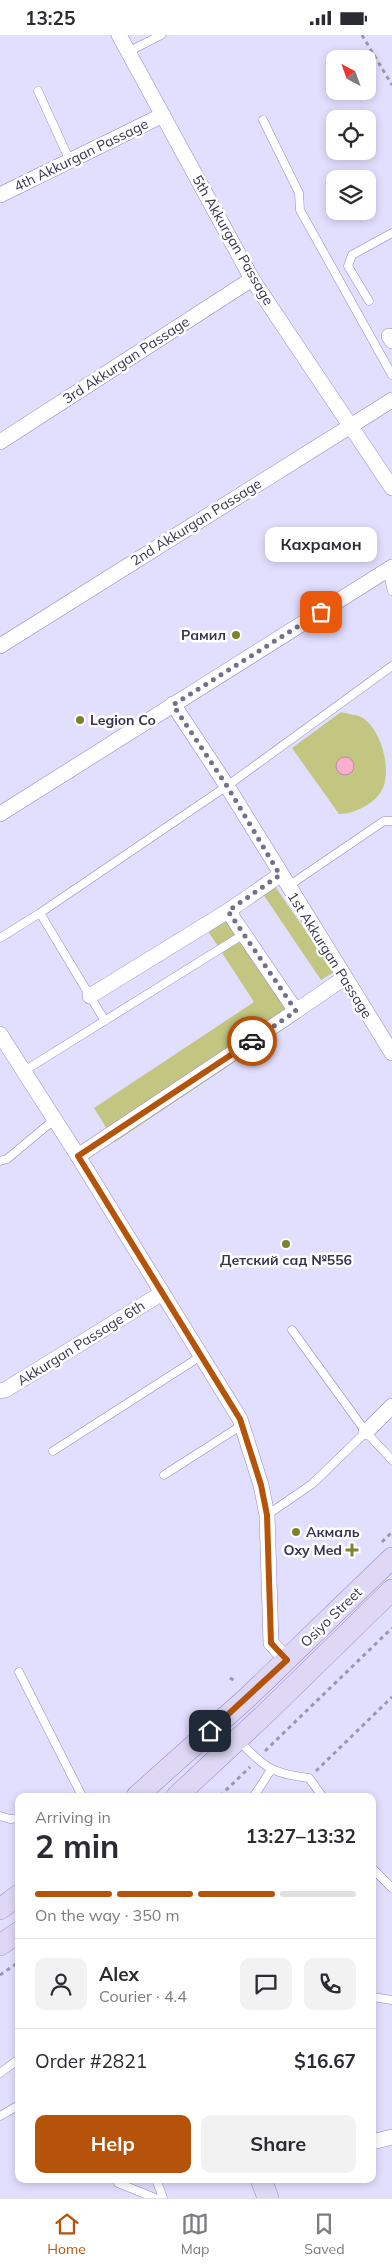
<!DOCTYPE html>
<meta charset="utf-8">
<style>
:root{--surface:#fff;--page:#f2f2f3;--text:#2b2b33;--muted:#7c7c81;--line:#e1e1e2;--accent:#b45309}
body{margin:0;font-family:Mulish,sans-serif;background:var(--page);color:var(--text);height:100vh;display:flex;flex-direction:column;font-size:19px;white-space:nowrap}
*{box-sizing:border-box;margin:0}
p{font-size:16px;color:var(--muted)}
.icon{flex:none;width:28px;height:28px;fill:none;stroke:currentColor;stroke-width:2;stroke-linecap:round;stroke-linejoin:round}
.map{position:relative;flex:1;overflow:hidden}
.details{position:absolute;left:15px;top:1758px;width:361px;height:390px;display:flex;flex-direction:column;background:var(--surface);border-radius:10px;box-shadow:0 2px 8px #0003}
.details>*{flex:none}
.needle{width:32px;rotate:319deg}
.fabs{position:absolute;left:326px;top:15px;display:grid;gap:10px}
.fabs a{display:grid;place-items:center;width:50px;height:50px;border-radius:10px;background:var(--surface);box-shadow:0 2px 8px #0003;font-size:25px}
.pin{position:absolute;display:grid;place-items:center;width:42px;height:42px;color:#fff;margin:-21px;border-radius:10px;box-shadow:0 2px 8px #0006}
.courier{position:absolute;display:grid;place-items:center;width:50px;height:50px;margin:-25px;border:4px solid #b45309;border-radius:50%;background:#fff;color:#222;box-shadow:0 1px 6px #0007}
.bubble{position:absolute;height:35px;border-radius:10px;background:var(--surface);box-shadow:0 2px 8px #0003;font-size:16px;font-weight:700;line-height:35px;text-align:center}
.head em{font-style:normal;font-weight:700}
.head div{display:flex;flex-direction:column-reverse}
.head{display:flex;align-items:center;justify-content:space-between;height:85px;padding:0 20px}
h1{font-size:32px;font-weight:700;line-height:38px}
.bar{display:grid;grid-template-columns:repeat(4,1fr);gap:8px 5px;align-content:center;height:60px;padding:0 20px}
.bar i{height:6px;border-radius:4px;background:var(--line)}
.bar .on{background:var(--accent)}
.bar p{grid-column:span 4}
.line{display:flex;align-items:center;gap:12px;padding:0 20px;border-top:1px solid var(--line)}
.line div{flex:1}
.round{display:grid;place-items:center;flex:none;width:52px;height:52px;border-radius:10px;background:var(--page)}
.action{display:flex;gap:10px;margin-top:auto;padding:10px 20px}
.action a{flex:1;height:58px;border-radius:10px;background:var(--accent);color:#fff;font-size:20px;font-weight:700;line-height:58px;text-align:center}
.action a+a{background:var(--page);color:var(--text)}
.status{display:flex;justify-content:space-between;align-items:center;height:35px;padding:0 25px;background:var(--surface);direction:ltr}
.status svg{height:14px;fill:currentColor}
.tab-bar{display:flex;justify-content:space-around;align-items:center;height:70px;border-top:1px solid var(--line);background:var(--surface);font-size:14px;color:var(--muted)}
.tab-bar a{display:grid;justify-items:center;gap:2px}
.tab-bar .on{color:var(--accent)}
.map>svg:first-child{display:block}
</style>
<div class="status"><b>13:25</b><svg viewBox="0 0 49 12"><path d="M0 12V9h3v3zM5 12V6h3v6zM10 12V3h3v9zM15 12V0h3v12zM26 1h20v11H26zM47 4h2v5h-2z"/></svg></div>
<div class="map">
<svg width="392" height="2163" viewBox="0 0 392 2163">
<rect width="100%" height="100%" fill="#e2defd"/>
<path fill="#c2c681" d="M341 677C348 679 358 680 363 683 380 695 389 726 385 746 382 766 356 779 339 779L292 713Z
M274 850 334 937 321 945 263 859Z
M227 879 297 985 115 1107 94 1073 254 967 206 893Z"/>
<path fill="#f9aecf" stroke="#bf89a9" d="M336 731a9 9 0 1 1 18 0a9 9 0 1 1-18 0Z"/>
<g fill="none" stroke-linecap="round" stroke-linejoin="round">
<g stroke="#9487ce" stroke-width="9">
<path id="lane" d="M128 17 161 0
M38 56 70 126
M263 85 299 158 300 175 392 340
M369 266 348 231 352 220 392 198
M387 535 392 556
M287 852 384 786H392
M0 903 40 878
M105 986 40 878 227 751 392 631
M24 1036 244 899
M0 1126 7 1124 55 1084
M292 1295 366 1397 392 1425
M53 1416 201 1321
M164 1440 242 1390
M267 1480 312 1449 366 1397
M19 1637 82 1761
M239 1706C264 1732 272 1739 309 1743L322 1761
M254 1761 271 1735
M0 1781 10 1784 19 1783
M372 1833 392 1853
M372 1962 392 1965
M0 2038 19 2024
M0 2081 19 2070
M118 2144V2148L155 2163
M156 2144 163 2163"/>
</g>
<g stroke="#9487ce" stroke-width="16">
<path id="street" d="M119 0 252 244 392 453
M0 160 163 80
M389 301 392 306
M0 407 252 244
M0 611 392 365
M173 669 227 751 392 1018
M0 779 392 532
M280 840 228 876 296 976 344 943
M90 961 228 876
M0 999 78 1121 240 1384 261 1450 267 1480 271 1608 287 1625
M78 1121 296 976
M0 1356 5 1355 162 1258
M366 1397 392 1371
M372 2107 392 2102"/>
</g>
<g stroke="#9487ce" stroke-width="22">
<path id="secondary" d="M137 1761 248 1662 392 1523
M177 1761 265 1679 392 1555
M0 1874 19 1860
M0 1910 19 1897
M261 2144 268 2163"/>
</g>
<path stroke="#9b96b5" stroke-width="3" stroke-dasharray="4 4" stroke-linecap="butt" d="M362 0 392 50
M382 1507 392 1497
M230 1643 237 1647
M265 1716 392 1593
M316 1736 392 1662
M220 1761 250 1732
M0 1940 19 1927"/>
<use href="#lane" stroke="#fff" stroke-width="8"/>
<use href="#street" stroke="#fff" stroke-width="15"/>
<use href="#secondary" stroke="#ded8f5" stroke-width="21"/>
</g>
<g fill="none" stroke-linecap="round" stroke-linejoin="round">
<path stroke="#746f8d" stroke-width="5" stroke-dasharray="0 9" d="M252 1006 296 976 228 876 280 840 227 751 173 670 321 577"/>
<path stroke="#b45309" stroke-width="6" d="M210 1696 287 1625 271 1608 267 1480 261 1450 240 1384 78 1121 252 1006"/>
</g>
<g fill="#7f822c" stroke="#fff" stroke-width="2">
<circle cx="236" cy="600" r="5"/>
<circle cx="80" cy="685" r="5"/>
<circle cx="286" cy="1209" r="5"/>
<circle cx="296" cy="1497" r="5"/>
<path d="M349.5 1507.5h5v5h5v5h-5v5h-5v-5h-5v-5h5z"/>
</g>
<g text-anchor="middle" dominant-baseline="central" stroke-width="5" stroke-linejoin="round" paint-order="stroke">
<g font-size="14" fill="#383351" stroke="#fff">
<text transform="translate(81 120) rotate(-26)">4th Akkurgan Passage</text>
<text transform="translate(233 205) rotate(60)">5th Akkurgan Passage</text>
<text transform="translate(126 325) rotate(-33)">3rd Akkurgan Passage</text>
<text transform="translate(196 487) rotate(-32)">2nd Akkurgan Passage</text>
<text transform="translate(330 920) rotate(58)">1st Akkurgan Passage</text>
<text transform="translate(81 1308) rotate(-32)">Akkurgan Passage 6th</text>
<text transform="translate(331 1582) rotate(-44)">Osiyo Street</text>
</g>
<g font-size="14" font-weight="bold" fill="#383351" stroke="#fff" text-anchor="end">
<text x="226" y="600">Рамил</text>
<text x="90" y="685" text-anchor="start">Legion Co</text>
<text x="286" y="1225" text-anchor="middle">Детский сад №556</text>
<text x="306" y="1497" text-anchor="start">Акмаль</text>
<text x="342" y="1515">Oxy Med</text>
</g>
</g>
</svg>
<div class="fabs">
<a><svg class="needle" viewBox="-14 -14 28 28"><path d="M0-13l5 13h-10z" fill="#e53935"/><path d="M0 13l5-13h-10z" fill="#7c7c81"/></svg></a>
<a><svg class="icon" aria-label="locate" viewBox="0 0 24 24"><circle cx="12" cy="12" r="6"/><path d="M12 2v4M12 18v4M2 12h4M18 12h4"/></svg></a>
<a><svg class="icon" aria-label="layers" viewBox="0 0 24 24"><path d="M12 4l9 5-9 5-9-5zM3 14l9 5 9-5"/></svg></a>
</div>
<div class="pin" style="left:321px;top:577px;background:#ea580c"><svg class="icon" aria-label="bag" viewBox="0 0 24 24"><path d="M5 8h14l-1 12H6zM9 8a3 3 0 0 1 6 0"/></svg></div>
<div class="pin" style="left:210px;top:1696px;background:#1f2937"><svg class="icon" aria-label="home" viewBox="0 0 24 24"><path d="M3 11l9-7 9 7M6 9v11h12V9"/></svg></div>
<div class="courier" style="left:252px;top:1006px"><svg class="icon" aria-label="car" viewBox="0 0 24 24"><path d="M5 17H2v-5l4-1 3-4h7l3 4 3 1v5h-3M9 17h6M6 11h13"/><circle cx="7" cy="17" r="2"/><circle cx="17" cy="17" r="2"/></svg></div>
<div class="bubble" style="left:265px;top:492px;width:112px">Кахрамон</div>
<section class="details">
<div class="head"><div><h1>2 min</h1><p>Arriving in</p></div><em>13:27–13:32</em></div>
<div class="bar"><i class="on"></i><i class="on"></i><i class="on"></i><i></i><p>On the way · 350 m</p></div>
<div class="line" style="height:90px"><a class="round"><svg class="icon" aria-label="person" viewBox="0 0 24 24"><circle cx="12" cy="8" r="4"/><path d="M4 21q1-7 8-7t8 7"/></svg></a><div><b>Alex</b><p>Courier · 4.4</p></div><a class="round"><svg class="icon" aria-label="chat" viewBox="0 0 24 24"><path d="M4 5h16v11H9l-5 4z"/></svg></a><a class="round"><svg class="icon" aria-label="phone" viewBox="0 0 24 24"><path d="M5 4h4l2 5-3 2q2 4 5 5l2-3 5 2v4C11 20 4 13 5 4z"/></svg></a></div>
<div class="line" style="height:65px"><div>Order #2821</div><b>$16.67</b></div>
<div class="action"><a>Help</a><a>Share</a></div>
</section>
</div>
<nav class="tab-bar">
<a class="on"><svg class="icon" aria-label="home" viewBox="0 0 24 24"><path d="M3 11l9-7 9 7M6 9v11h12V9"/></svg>Home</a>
<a><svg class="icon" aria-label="map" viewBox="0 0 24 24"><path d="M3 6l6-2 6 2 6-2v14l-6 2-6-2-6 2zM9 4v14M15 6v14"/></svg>Map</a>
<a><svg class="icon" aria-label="saved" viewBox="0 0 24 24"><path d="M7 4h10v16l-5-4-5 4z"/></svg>Saved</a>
</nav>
